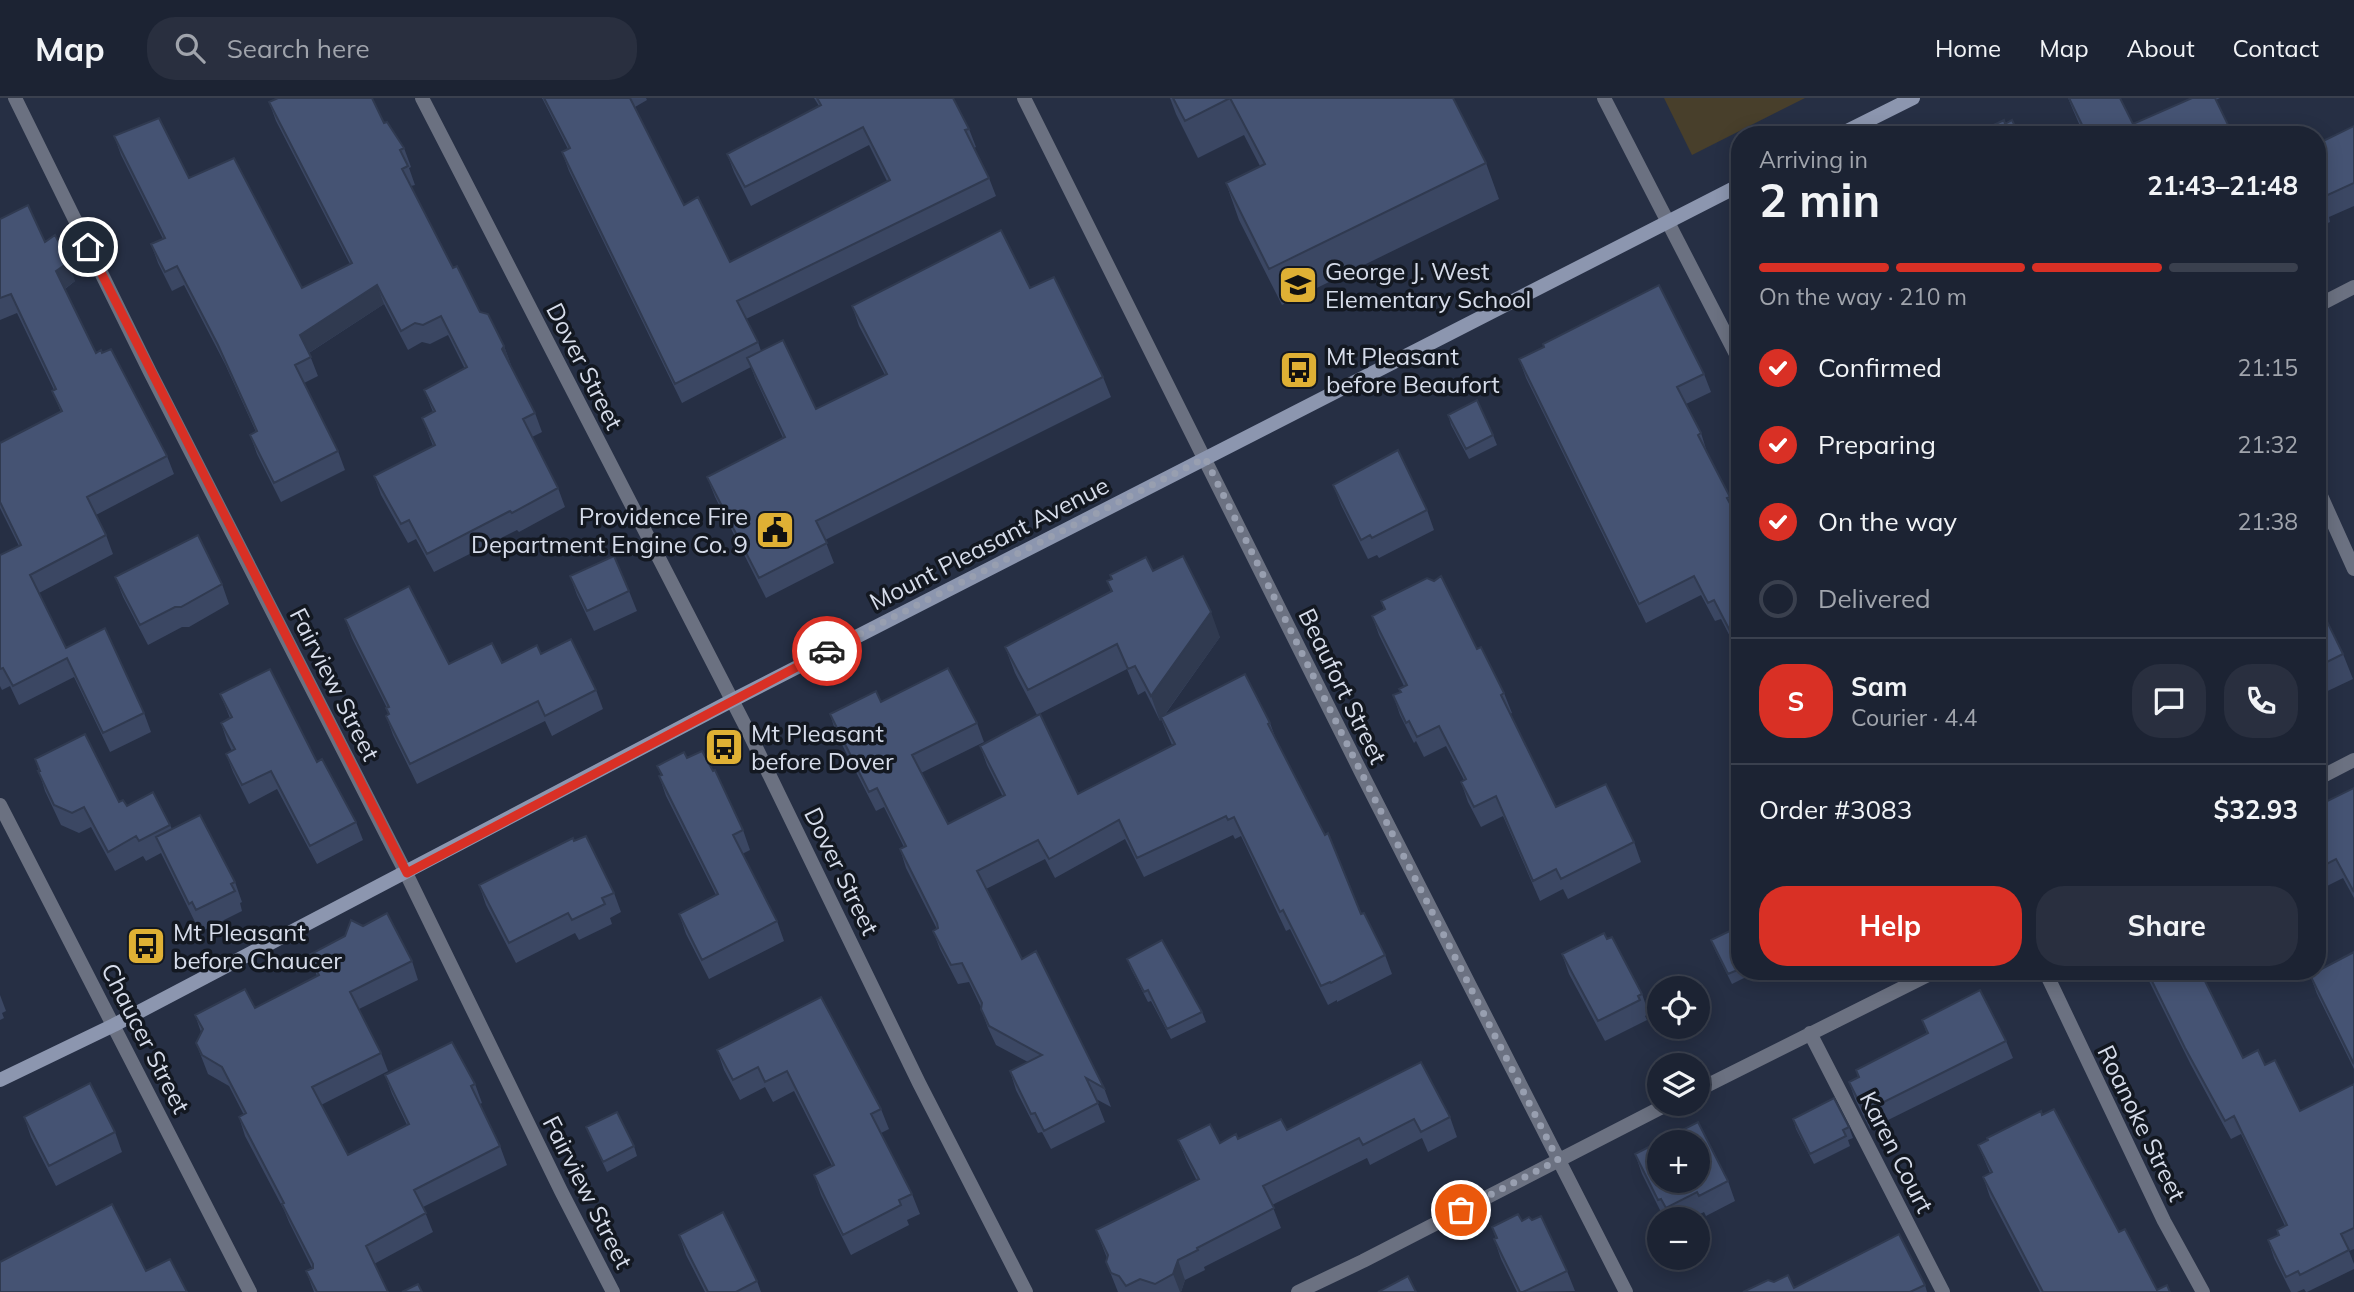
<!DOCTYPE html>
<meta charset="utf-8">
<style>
:root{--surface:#1c2333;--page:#292f3f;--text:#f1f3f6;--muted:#a0a4ac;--line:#3a404e;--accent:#d93025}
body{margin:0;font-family:Mulish,sans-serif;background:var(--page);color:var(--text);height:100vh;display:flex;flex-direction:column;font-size:26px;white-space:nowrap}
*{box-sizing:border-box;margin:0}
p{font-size:23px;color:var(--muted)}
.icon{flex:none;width:38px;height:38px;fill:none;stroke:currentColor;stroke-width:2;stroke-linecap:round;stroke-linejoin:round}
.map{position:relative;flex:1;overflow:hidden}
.side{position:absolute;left:1731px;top:28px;width:595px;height:854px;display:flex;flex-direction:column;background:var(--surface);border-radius:28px;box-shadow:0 4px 18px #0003,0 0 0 2px var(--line)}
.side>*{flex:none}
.buttons{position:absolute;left:1647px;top:878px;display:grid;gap:14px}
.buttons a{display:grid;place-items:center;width:63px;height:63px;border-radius:50%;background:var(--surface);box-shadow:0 4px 18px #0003,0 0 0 2px var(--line);font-size:35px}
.pin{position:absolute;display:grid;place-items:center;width:60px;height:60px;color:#fff;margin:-30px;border:4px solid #fff;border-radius:50%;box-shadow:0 2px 7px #0007}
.courier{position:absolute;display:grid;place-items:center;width:70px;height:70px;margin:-35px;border:5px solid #d93025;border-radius:50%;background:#fff;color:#222;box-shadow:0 2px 9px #0007}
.overview em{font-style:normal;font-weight:700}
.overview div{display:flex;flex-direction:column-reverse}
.overview{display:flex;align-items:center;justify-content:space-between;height:119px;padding:0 28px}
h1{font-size:46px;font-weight:700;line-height:52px}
.bar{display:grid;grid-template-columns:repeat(4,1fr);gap:10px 7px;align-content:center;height:84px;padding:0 28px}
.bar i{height:9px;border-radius:5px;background:var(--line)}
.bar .selected{background:var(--accent)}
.bar p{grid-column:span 4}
.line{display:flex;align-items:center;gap:18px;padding:0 28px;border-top:2px solid var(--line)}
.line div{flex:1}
.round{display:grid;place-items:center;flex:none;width:74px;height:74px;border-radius:28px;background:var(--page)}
ol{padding:0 28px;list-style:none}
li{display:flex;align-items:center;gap:21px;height:77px}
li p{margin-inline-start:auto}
li .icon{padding:7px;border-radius:50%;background:var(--accent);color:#fff;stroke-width:4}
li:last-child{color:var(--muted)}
li i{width:38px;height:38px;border:4px solid var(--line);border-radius:50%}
.primary-button{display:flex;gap:14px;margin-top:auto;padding:14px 28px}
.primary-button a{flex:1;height:80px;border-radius:28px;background:var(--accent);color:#fff;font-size:28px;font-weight:700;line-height:80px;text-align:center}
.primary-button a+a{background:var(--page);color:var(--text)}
header{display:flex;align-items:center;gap:42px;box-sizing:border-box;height:98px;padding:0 35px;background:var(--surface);border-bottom:2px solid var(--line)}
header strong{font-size:33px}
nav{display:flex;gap:38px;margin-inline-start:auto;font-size:24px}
.search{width:490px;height:63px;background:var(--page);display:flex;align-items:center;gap:18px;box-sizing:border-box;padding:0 24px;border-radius:28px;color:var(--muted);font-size:26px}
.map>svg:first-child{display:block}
</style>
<header>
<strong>Map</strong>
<div class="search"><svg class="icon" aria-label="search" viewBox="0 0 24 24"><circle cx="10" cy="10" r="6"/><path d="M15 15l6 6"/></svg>Search here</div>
<nav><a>Home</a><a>Map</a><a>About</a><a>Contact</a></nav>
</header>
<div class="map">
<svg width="2354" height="1194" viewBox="0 0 2354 1194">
<rect width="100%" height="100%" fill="#262f44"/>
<path fill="#483f2b" d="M1664 0H1805L1692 57Z"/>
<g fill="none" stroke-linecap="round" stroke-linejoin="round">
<path stroke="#6b7181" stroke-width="14" d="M15 0 150 274 406 775 561 1093 613 1194
M422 0 749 635 919 985 1026 1194
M1024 0 1361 674 1626 1194
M1604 0 1740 264
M2317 208 2354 189
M2317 389 2354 471
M2317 681 2354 662
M0 707 250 1194
M2045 873 2164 1123 2203 1194
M1810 935 1943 1194
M1698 992 1936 873
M1298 1194 1363 1163 1668 1006"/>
<path stroke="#8c96af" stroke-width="14" d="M1839 37 1913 0
M0 982 114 927 731 603 1740 87"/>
</g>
<path fill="#3b4763" d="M542 0H646L647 2 635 9 684 107 730 164 887 83 869 47 751 108 734 74 727 56 819 8 814 0H953L969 31 976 49 974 50 989 80 996 98 746 221 758 244 761 253 816 311 885 277 859 228 852 208 1030 190 1103 279 1111 299 825 442 834 465 766 500 715 399 707 379 783 340 755 280 751 269 682 305 569 73 562 54 568 51Z
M1170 0H1453L1486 65 1499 101 1282 207 1239 122 1226 85 1260 68 1244 37 1198 60 1176 16Z
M2068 0H2120L2133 26 2192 0H2220L2216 2 2233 37H2084L2073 12Z
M269 4 384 25 404 50 411 69 409 70 415 87 411 88 453 170 480 214 504 248 511 267V268L535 315 542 334 532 339 558 390 565 409 519 434 517 432 434 474 416 441 408 445 381 397 374 378 433 348 422 320 433 314 424 292 465 271 448 237 430 246 422 244 408 252 384 206 309 255 318 278 304 285 338 353 345 372 281 404 257 356 250 337 256 334 225 266 184 187 172 193 158 165 151 146 163 141 121 57 114 38 302 190 350 166 276 23Z
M2354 28V108L2329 119 2330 124 2317 130V46Z
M0 121 45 144 75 183 65 191 96 255H102L167 358 174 376 96 417 106 437 113 456 39 495 66 550 144 615 151 634 110 654 74 579 19 607 10 588 2 592 0 588V457L19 448 0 410V345L61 314 52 293 54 292 17 215 0 222Z
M1519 261 1704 276 1711 294 1686 306 1701 335 1707 354 1730 399 1740 424V558L1721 521 1715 523 1701 497 1646 525 1526 280Z
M1448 317 1493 337 1497 347 1469 361 1451 327Z
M1333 387 1427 412 1434 432 1379 460 1377 457 1368 461 1341 407Z
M1153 473 1220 539 1164 618 1270 625 1277 644 1361 816 1385 857 1392 876 1337 904V902L1328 907 1290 831 1286 833 1241 738 1235 741 1233 737 1144 779 1125 741 1055 780 1045 761 986 791 1022 861 1104 990 1111 1009 1096 1001 1105 1024 1051 1051 1042 1034 1038 1035 1016 992 1010 973 1028 964 996 947 988 930 981 911V909L969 884 958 886 940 851 933 833 937 831 906 770 900 751 904 749 884 709 876 713 836 635 830 616 881 604 977 625 984 644 921 675 948 726 1003 699 987 667 980 648 1078 696 1172 647 1161 621 1160 623 1145 593 1138 597 1127 571 1037 617 1015 575 1005 549 1111 493 1107 483 1112 481 1110 477Z
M570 478 629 493 637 513 594 533 577 497Z
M115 479 222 486 229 506 189 529H182L148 547 123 499Z
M1381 503 1477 551 1504 595 1512 615 1510 616 1556 709 1634 744 1641 764 1568 801 1563 791 1540 803 1503 718 1481 729 1468 704 1461 684 1464 682 1446 648 1424 659 1416 643 1414 645 1400 617 1393 597 1400 594 1399 591 1404 588 1379 537 1372 518 1384 512Z
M2317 503 2343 556 2353 581 2317 598Z
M345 521 449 566 502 565 541 556 596 592 603 611 552 638 545 623 417 686 393 637 386 618 388 616 386 610H387L352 540Z
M220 596 317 664 356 724 363 742 317 766 277 691 249 706 233 674 226 656 232 653 227 643 221 625 230 620Z
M687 660 743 732 750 752 742 756 777 823 784 843 709 881 686 836 679 816 716 797 666 698 659 678H661L657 668Z
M35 661 127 708 170 727 172 731 235 784 242 804 240 805 242 813 204 832 199 824 196 826 161 755 146 763 143 758 115 773 91 729 79 735 61 727 45 693Z
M2354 690V800L2343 780 2317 793V708Z
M479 787 614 795 621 814 610 820 612 826 579 842 575 835 516 865 486 807Z
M1740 828V873H1758L1732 886 1715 852 1711 842Z
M2354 854V971L2317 896 2310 877Z
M1562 856 1642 896 1649 916 1645 918 1647 922 1605 943 1569 876Z
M309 857 412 863 418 882 359 911 381 955 388 973 321 1007 348 1057 407 1027 392 996 385 977 475 986 482 1005 480 1006 500 1048 507 1067 423 1109 433 1134 374 1166 388 1194H314L306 1173 312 1170 289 1124 284 1112 245 1038 239 1019 244 1017 229 988 208 976 196 945 201 934 195 917 255 910 317 878Z
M1127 861 1202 914 1206 924 1171 941 1151 903 1148 904 1131 871Z
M1769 873H1796L1773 883Z
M2144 873H2224L2205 882 2243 960 2265 967 2300 1013 2354 986V1151L2349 1153 2354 1166V1171L2307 1194H2306L2304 1191 2297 1194H2291L2274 1160 2268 1142 2278 1137 2277 1132 2285 1128 2241 1036 2231 1041 2191 967Z
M0 897 6 913 2 915 4 920 0 922Z
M821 899 881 1011 889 1031 881 1035 912 1096 920 1116 907 1122 909 1127 851 1157 821 1097 814 1077 832 1068 794 993 773 1004 765 989 740 1002 724 972 717 952Z
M1922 922 2006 943 2013 960 1870 1031 1855 1001 1849 984 1858 979 1856 972 1927 936Z
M1421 964 1450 1019 1457 1039 1428 1054 1422 1040 1370 1067 1367 1060 1272 1107 1281 1130 1204 1169 1205 1172 1185 1182 1181 1194H1118L1106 1164 1107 1160 1096 1132 1197 1083 1186 1061 1178 1042 1220 1045 1287 1032Z
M2042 1017 2157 1192 2170 1194H2040L1990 1099 1983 1079 1990 1075 1978 1047Z
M24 1019 115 1034 122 1054 56 1088 31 1039Z
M1793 1021 1849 1029 1853 1040 1848 1042 1850 1048 1814 1066 1796 1031Z
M586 1029 634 1048 637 1058 607 1074Z
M1635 1056 1728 1083 1735 1103 1706 1118 1704 1114 1688 1122H1669L1668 1121 1665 1122 1642 1076Z
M1532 1122 1567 1173 1575 1193 1517 1194 1501 1161 1494 1141H1496L1492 1129 1522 1123Z
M679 1137 757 1183 761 1194H705L686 1157Z
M1774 1184 1794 1190 1925 1187 1927 1194H1743Z"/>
<path fill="#303a50" d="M69 164 75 183 63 192 56 173Z
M377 187 384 206 307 256 300 237Z
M504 248 511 267 509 270 502 251Z
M1211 514 1220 539 1160 623 1151 598Z
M1178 1162 1185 1182 1181 1194H1180L1173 1176Z"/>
<path fill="#455373" stroke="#303a50" stroke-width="2" fill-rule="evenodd" d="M278 0H372L384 25 387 24 404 50 400 52 408 68 402 71 453 170 457 168 480 214 488 216 504 248 502 251 535 315 523 321 558 390 512 415 510 413 427 456 409 422 401 426 374 378 435 347 422 320 435 313 424 292 467 269 441 218 423 227 415 225 401 233 377 187 300 237 311 259 295 267 338 353 274 385 250 337 257 333 218 247 177 168 165 174 151 146 165 140 114 38 159 20 189 80 234 60 302 190 352 165 269 4Z
M544 0H630L684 107 698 99 730 164 890 82 863 29 745 89 727 56 821 7 817 0H953L969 31 965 32 989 80 737 203 758 244 675 286 562 54 570 50Z
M1173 0H1453L1486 65 1269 171 1226 85 1265 66 1230 0 1185 23Z
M2069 0H2120L2133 26 2192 0H2215L2233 37H2087Z
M2004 22 2005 26 2012 22 2019 37H1973Z
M2354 28V85L2321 100 2323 104 2317 107V46Z
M28 107 45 144 55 137 69 164 56 173 96 255 101 252 102 255 111 251 167 358 87 399 106 437 30 477 66 550 105 530 144 615 103 635 67 560 13 588 3 570 0 571V457L21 447 0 404V345L62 313 52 293 56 291 11 196 0 200V121Z
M1001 132 1030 190 1054 179 1103 279 816 423 827 445 759 480 707 379 785 339 747 260 783 242 816 311 887 276 852 208Z
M1659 187 1704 276 1677 289 1701 335 1698 337 1730 399 1727 400 1740 424V552L1714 502 1708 505 1694 478 1639 506 1519 261 1544 249 1543 246Z
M1477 302 1493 337 1466 351 1448 317Z
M1398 352 1427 412 1372 440 1370 437 1361 442 1333 387Z
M198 437 222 486 181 509H175L140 527 115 479Z
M614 458 629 493 587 513 570 478Z
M1183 458 1211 514 1151 598 1135 568 1128 571 1117 546 1028 592 1005 549 1112 493 1107 483 1112 481 1110 477 1146 459 1153 473Z
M1441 478 1477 551 1481 549 1504 595 1501 597 1556 709 1606 686 1634 744 1561 781 1556 771 1533 783 1496 698 1474 709 1461 684 1466 681 1439 628 1417 639 1409 623 1406 625 1393 597 1401 594 1399 591 1407 587 1372 518 1385 511 1381 503 1427 480 1434 483Z
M409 488 449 566 492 545 502 565 537 547 541 556 571 541 596 592 545 618 538 603 410 666 386 618 389 616 386 610 389 609 345 521Z
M2317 503 2343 556 2317 569Z
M948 570 977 625 912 657 948 726 1005 697 980 648 1040 616 1078 696 1175 646 1161 619 1245 576 1270 625 1268 626 1325 737 1328 735 1361 816 1364 815 1385 857 1331 885 1330 884 1321 888 1283 812 1280 814 1234 719 1228 722 1226 718 1137 760 1119 722 1049 761 1038 742 977 773 1022 861 1036 853 1104 990 1086 980 1098 1005 1044 1033 1035 1015 1031 1016 1010 973 1042 957 989 928 981 911 982 905 962 865 951 867 933 833 938 830 937 825 900 751 906 748 877 690 869 694 830 616 876 593 881 604Z
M270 571 317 664 322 661 356 724 310 748 271 673 242 687 226 656 235 651 221 625 232 619 220 596Z
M85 636 119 704 123 702 127 708 153 694 170 727 139 743 136 738 108 754 84 709 72 715 54 707 38 673H40L35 661Z
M702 653 713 673 715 672 743 732 733 737 777 823 702 862 679 816 718 796 659 678 662 677 657 668 684 654 687 660Z
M2354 690V794L2336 761 2317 771V708Z
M200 717 235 784 231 786 235 793 196 812 192 804 189 806 156 739Z
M586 738 614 795 602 800 605 806 572 822 568 815 509 845 479 787 573 740 574 743Z
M387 815 412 863 350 894 381 955 312 989 348 1057 409 1026 385 977 452 944 475 986 471 988 500 1048 414 1092 426 1115 366 1148 388 1194H317L306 1173 313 1170V1166L282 1106 284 1105 239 1019 246 1015 222 969 202 957 196 945 203 931 195 917 245 891 255 910 319 877 309 857 345 838 351 822 363 828Z
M1740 828V871L1728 876 1711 842Z
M1604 835 1607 841 1612 839 1642 896 1638 898 1640 902 1598 923 1562 856Z
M1162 842 1202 914 1167 931 1148 892 1144 894 1127 861Z
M2354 854V966L2310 877Z
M2147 873H2200L2243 960 2258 952 2265 967 2275 962 2300 1013 2354 986V1130L2341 1136 2349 1152 2300 1177 2298 1173 2286 1179 2268 1142 2279 1137 2277 1132 2287 1127 2234 1018 2225 1023 2185 950Z
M1980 892 2006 943 1864 1014 1849 984 1859 979 1856 972 1928 935 1922 922Z
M821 899 881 1011 871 1016 912 1096 899 1102 901 1107 843 1137 814 1077 834 1067 787 973 765 984 758 969 733 982 717 952Z
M1421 964 1450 1019 1421 1034 1414 1021 1363 1047 1359 1040 1263 1088 1274 1110 1197 1150 1198 1152 1178 1162 1173 1176 1155 1186 1140 1181 1126 1188 1119 1178 1111 1175 1106 1164 1108 1157 1096 1132 1199 1081 1178 1042 1210 1026 1220 1045 1236 1036 1238 1041 1281 1021 1287 1032Z
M90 985 115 1034 49 1068 24 1019Z
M1834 1000 1849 1029 1843 1032 1846 1038 1810 1056 1793 1021Z
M2054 1011 2119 1134 2125 1131 2157 1192 2167 1187 2170 1194H2043L1983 1079 1992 1074 1978 1047 1988 1042 1987 1040 2041 1013 2042 1017Z
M617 1014 634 1048 603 1064 586 1029Z
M1698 1024 1728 1083 1699 1098 1697 1094 1666 1110 1661 1101 1658 1102 1635 1056ZM1659 1045H1698V1083H1659Z
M112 1106 146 1173 170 1161 187 1194H0V1164Z
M723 1114 757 1183 736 1194H708L679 1137Z
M1518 1116 1522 1123 1529 1119 1532 1122 1541 1118 1567 1173 1523 1194H1520L1494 1141 1497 1140 1492 1129Z
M1899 1136 1925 1187 1910 1194H1743L1768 1182 1774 1184 1788 1177 1794 1190Z
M1408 1178 1416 1194H1378Z
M418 1186 422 1194H402Z"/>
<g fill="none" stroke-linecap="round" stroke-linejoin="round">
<path stroke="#989fb0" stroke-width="7" stroke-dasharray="0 12.6" d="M827 553 1205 360 1361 674 1558 1062 1461 1112"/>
<path stroke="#d93025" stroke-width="9" d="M88 149 407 775 827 553"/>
</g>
<defs>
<g id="school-square" transform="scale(2.0125)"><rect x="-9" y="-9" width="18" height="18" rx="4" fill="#dfb034" stroke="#131821"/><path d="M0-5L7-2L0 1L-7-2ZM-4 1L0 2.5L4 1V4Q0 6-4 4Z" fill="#111"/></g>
<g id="bus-square" transform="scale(2.0125)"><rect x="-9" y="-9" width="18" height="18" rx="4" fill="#dfb034" stroke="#131821"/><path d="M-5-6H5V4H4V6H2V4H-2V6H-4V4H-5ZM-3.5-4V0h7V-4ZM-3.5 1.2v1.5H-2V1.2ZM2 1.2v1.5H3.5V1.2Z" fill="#111"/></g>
<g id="civic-square" transform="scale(2.0125)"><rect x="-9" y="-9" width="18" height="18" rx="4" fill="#dfb034" stroke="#131821"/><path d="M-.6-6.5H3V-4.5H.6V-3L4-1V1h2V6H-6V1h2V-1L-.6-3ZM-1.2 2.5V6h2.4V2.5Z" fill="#111"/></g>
</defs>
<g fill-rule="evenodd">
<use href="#school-square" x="1298" y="187"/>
<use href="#bus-square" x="1299" y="272"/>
<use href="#civic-square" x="775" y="432"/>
<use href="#bus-square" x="724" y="649"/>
<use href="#bus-square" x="146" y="848"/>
</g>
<g text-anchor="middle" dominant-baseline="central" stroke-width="7" stroke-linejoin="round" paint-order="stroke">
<g font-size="24" fill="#d6dcea" stroke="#131821" text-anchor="start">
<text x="1325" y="173">George J. West<tspan x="1325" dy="28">Elementary School</tspan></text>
<text x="1326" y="258">Mt Pleasant<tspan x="1326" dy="28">before Beaufort</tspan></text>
<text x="748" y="418" text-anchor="end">Providence Fire<tspan x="748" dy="28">Department Engine Co. 9</tspan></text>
<text x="751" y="635">Mt Pleasant<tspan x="751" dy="28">before Dover</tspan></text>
<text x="173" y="834">Mt Pleasant<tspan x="173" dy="28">before Chaucer</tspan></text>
</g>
<g font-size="24" fill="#d6dcea" stroke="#131821">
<text transform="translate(585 268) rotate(63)">Dover Street</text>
<text transform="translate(989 445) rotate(-27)">Mount Pleasant Avenue</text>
<text transform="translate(335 586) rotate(63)">Fairview Street</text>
<text transform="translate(1343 588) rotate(64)">Beaufort Street</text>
<text transform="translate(842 773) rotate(64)">Dover Street</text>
<text transform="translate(146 940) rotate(63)">Chaucer Street</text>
<text transform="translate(2142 1025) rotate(64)">Roanoke Street</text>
<text transform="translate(1897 1054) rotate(63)">Karen Court</text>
<text transform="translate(588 1094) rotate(63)">Fairview Street</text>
</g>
</g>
</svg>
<div class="buttons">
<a><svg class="icon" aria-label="locate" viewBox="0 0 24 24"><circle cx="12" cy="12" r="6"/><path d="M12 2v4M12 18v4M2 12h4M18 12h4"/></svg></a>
<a><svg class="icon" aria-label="layers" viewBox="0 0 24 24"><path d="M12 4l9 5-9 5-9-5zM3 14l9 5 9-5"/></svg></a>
<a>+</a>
<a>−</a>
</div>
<div class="pin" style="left:1461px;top:1112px;background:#ea580c"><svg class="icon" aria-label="bag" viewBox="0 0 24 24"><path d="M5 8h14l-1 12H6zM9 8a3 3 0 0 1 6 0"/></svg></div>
<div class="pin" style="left:88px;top:149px;background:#1f2937"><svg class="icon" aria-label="home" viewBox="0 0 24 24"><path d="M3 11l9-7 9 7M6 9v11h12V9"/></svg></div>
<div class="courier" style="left:827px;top:553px"><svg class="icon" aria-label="car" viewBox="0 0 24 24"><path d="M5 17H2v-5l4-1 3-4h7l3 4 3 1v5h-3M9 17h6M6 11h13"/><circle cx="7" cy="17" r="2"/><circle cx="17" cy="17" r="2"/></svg></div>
<section class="side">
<div class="overview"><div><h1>2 min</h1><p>Arriving in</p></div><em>21:43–21:48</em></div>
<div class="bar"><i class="selected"></i><i class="selected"></i><i class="selected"></i><i></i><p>On the way · 210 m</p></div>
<ol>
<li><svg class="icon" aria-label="check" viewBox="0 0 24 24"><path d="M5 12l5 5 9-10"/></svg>Confirmed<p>21:15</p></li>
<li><svg class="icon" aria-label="check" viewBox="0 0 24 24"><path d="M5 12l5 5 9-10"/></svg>Preparing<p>21:32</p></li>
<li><svg class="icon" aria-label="check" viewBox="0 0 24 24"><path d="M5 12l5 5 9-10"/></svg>On the way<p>21:38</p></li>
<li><i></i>Delivered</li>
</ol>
<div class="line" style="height:126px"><b class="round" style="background:var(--accent);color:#fff">S</b><div><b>Sam</b><p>Courier · 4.4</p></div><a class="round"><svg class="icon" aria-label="chat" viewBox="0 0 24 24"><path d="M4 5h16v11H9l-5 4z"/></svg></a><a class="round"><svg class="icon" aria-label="phone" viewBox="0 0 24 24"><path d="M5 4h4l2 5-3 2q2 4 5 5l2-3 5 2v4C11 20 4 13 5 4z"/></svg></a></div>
<div class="line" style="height:91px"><div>Order #3083</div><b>$32.93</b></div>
<div class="primary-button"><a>Help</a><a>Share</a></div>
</section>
</div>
